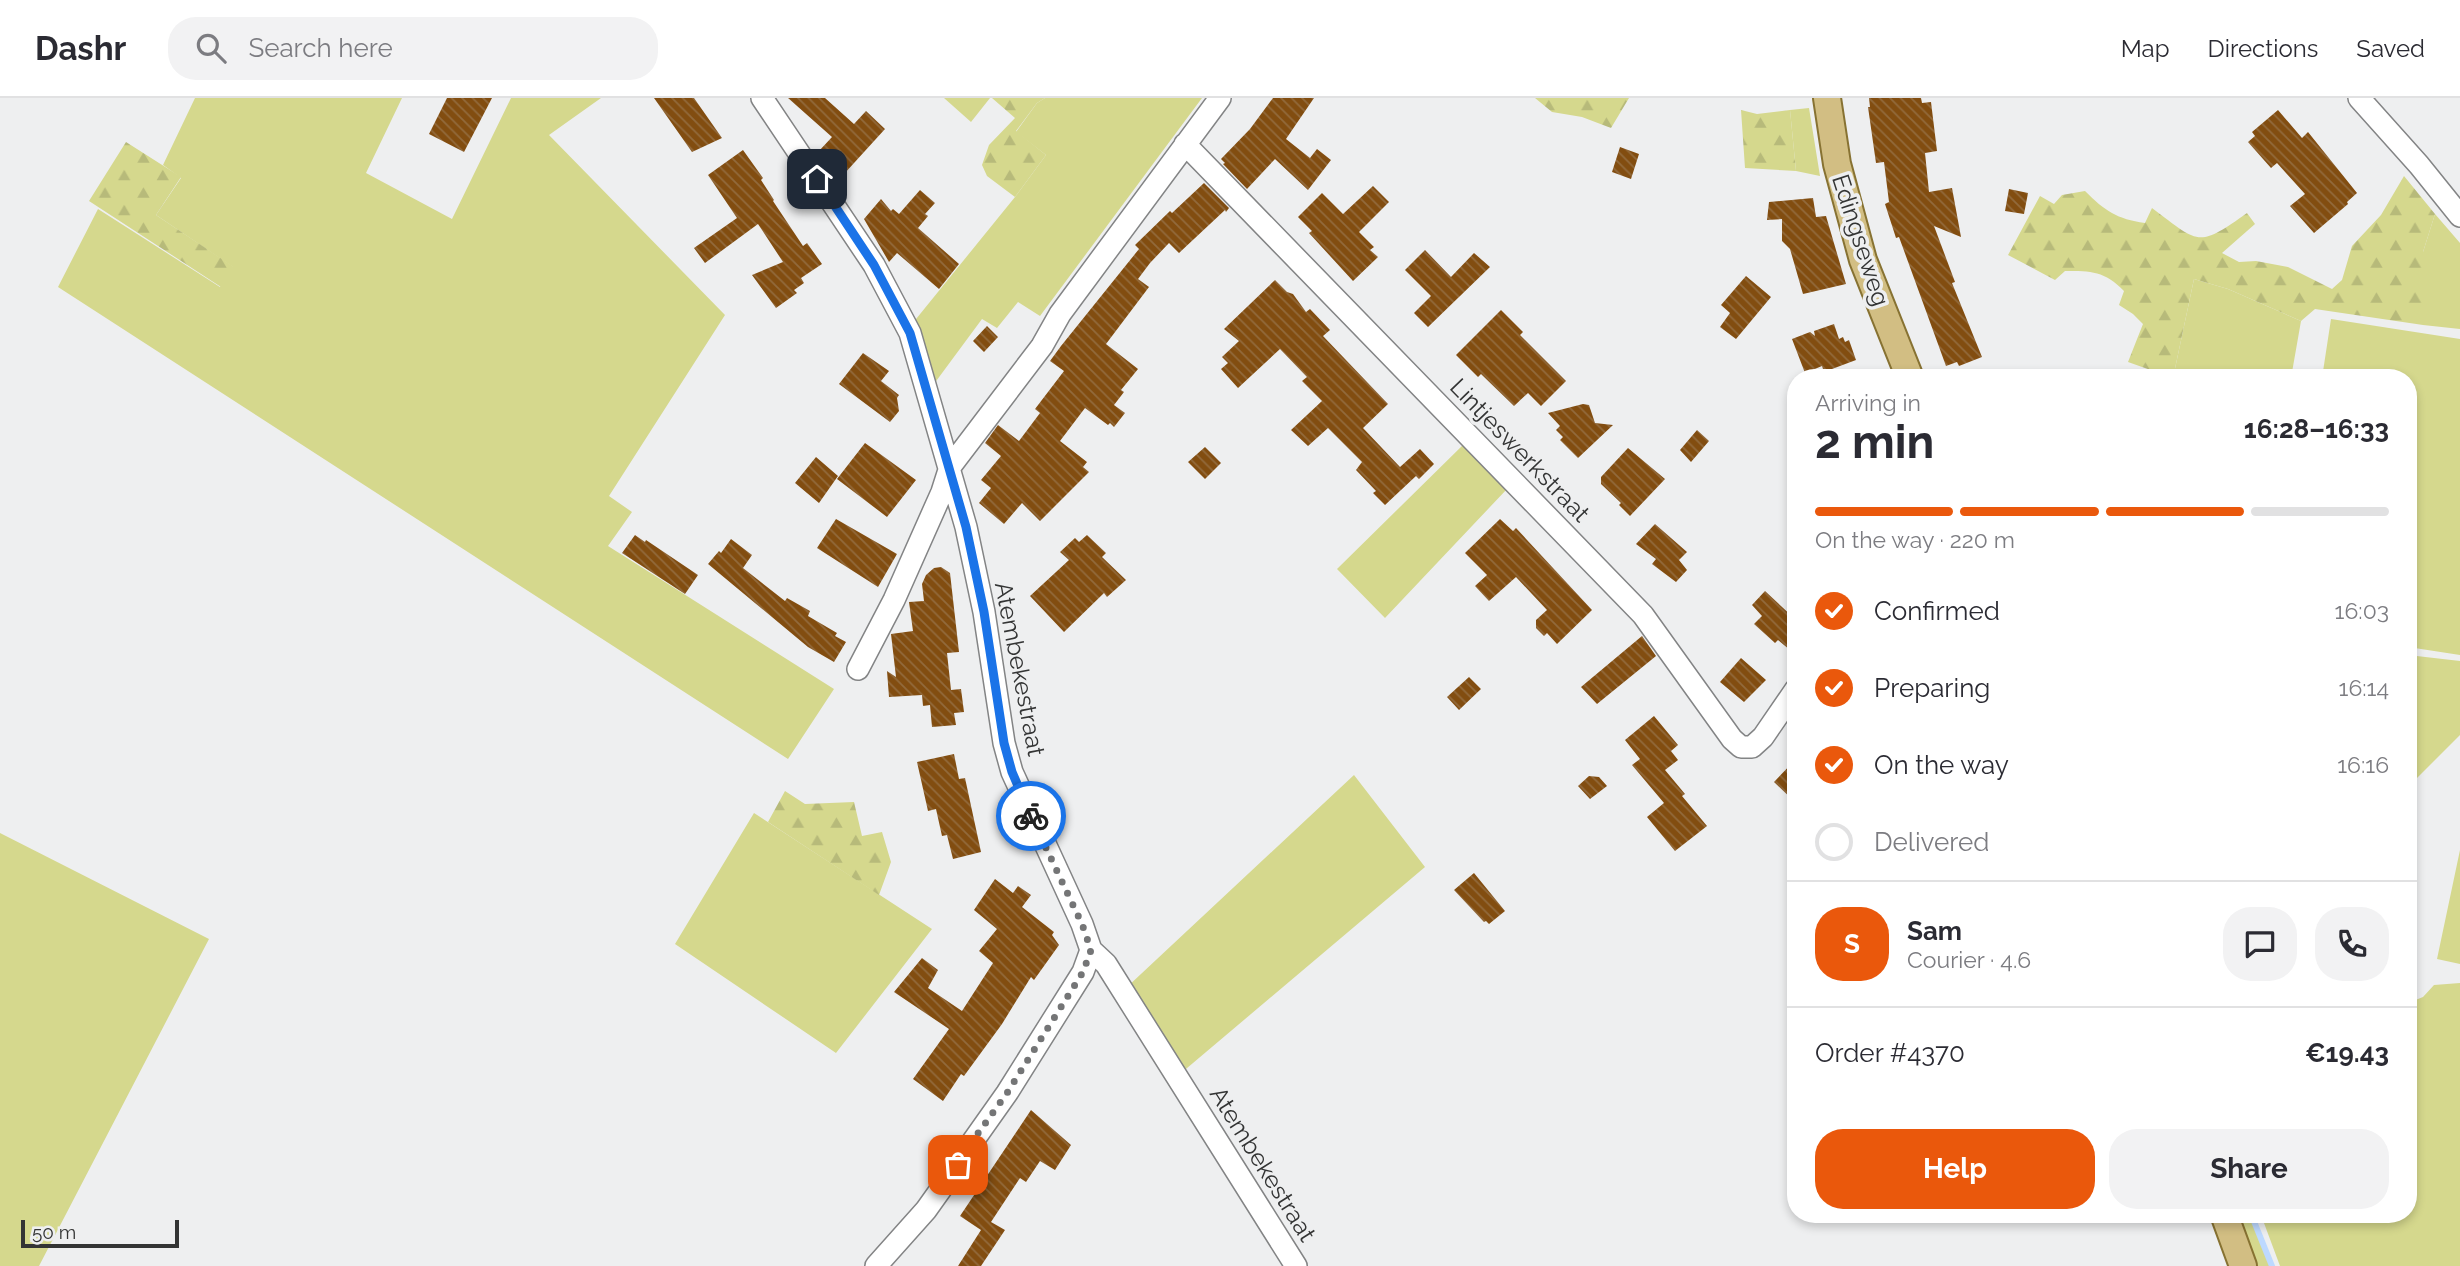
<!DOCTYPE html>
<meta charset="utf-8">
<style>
:root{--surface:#fff;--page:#f2f2f3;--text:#2b2b33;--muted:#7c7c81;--line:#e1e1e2;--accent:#ea580c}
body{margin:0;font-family:Raleway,sans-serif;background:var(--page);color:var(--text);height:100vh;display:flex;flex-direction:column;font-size:26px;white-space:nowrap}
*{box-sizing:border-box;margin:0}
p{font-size:23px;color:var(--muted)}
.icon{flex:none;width:38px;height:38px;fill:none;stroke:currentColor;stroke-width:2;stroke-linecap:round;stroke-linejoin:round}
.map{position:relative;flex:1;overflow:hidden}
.side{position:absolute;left:1787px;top:271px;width:630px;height:854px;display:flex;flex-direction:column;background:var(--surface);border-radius:28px;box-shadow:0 4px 10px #0003}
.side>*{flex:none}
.scale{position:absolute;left:21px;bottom:18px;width:158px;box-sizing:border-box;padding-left:7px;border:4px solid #333434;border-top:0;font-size:19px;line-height:24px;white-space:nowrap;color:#333434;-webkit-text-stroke:5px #eeeff0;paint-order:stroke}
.pin{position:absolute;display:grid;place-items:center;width:60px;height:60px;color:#fff;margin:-30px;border-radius:14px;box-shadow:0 4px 10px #0006}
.courier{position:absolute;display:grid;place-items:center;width:70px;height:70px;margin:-35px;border:5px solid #1a73e8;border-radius:50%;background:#fff;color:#222;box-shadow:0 2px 9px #0007}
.head em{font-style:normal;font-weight:700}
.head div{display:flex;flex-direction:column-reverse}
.head{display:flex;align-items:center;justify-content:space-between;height:119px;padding:0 28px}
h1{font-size:46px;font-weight:700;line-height:52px}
.bar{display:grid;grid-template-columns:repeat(4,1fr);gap:10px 7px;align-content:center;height:84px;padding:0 28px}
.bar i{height:9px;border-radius:5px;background:var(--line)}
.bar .current{background:var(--accent)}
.bar p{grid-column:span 4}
.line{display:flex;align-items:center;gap:18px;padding:0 28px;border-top:2px solid var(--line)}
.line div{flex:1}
.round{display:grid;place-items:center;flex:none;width:74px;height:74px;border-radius:28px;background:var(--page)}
ol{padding:0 28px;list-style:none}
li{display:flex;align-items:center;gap:21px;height:77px}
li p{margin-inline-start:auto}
li .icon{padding:7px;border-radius:50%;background:var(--accent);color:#fff;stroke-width:4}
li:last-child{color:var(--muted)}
li i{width:38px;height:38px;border:4px solid var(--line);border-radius:50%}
.action{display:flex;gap:14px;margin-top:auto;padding:14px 28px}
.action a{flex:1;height:80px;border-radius:28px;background:var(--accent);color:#fff;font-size:28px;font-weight:700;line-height:80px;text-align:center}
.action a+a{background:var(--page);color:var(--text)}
header{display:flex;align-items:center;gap:42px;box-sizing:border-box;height:98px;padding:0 35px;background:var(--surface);border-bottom:2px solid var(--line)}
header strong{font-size:33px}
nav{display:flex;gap:38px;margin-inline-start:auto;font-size:24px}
.search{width:490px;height:63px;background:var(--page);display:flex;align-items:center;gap:18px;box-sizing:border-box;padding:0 24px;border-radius:28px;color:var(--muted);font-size:26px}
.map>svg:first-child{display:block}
</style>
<header>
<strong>Dashr</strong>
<div class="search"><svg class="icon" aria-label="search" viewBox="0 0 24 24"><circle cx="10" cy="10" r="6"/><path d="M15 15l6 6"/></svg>Search here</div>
<nav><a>Map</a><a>Directions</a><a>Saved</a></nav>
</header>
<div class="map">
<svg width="2460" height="1168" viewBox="0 0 2460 1168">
<defs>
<pattern id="forest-firs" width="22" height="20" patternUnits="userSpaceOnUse" patternTransform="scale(1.75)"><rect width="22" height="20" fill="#d5d88d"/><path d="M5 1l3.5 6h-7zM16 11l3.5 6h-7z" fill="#b7ba7a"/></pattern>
<pattern id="building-back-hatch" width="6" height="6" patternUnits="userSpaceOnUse" patternTransform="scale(1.75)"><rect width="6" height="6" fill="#824d10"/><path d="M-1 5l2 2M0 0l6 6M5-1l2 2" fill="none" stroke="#926a3c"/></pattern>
</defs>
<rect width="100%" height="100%" fill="#eeeff0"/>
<path fill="#d5d88d" d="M195 0H402L366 75 452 121 511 0H601L549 37 725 217 609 398 632 414 608 448 834 591 788 661 58 189 98 111 220 189 233 169 156 117 181 80 163 67Z
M944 0H990L971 24Z
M1045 0H1202L1040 218 1018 204 997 230 982 221 931 290 912 226 1015 99 1046 57 1016 34 1037 5Z
M1809 10 1820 78 1796 73 1790 12Z
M2435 116 2460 145V231L2423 227V154Z
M2194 181 2228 191 2301 223 2291 280H2173Z
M2331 221 2460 241V557L2408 549V280H2322Z
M1464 346 1507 391 1385 520 1337 471Z
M2408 557 2460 563V637L2408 689Z
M1354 677 1425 769 1180 976 1126 890Z
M754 715 932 831 836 955 675 846Z
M0 735 209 841 39 1168H0Z
M2460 752V866L2437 861Z
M2460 885V1168H2280L2261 1117 2408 1116V905L2423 899 2434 887Z
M2236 1117H2254L2273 1168H2255Z"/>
<path fill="url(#forest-firs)" d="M992 0H1045L1037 5 1016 33 1046 57 1015 99 987 78 982 67 989 47 1015 20Z
M1535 0H1629L1611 30 1582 19 1552 14Z
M1790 12 1796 73 1745 70 1741 12 1757 16Z
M126 44 181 79 156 117 234 169 221 189 89 103Z
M2404 78 2435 116 2423 154V227L2315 211 2301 223 2228 191 2194 181 2173 280 2128 264 2143 226 2133 216 2119 207 2124 193C2105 173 2091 173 2065 173L2055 182 2008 157 2040 98 2054 106 2062 97 2085 93C2105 113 2117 121 2145 125L2152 110C2199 145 2197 151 2247 115L2255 126 2222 155 2239 164 2256 163 2288 169 2332 191 2342 182 2352 148 2381 117Z
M785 693 805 706 854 704 862 738 882 734 891 764 879 797 768 724Z"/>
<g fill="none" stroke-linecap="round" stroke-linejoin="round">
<path stroke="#bdd9ff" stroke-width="6" d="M2251 1116 2272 1168"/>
</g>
<path fill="url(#building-back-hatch)" d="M447 0H492L464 54 429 36Z
M654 0H694L722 40 692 54Z
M788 0H825L854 26 866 13 885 31 844 76 819 53 832 39Z
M1273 0H1314L1286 41 1310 60 1317 51 1331 62 1308 92 1275 61 1247 91 1223 66 1225 65 1221 61 1250 31Z
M1869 0H1921L1922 5 1931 4 1937 53 1925 55 1929 94 1952 90 1961 139 1934 128 1955 184 1952 185 1982 259 1959 268 1957 264 1946 268 1899 139 1896 140 1885 106 1889 104 1884 64 1876 65 1868 9H1870Z
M2278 12 2302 40 2308 34 2357 95 2347 104 2348 106 2314 135 2290 108 2305 96 2277 65 2271 70 2248 44 2255 38 2252 34Z
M1620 49 1639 56 1631 81 1612 74Z
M743 52 763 80 761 82 774 102 773 103 803 148 807 145 822 166 801 180 804 185 794 192 797 195 776 210 752 177 783 164 758 126 705 165 694 150 737 120 708 77Z
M1204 85 1229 110 1226 114 1225 112 1179 155 1169 145 1150 165 1138 181 1149 189 1106 246 1138 271 1121 292 1124 294 1114 307 1125 315 1114 329 1110 325 1108 327 1085 310 1060 343 1087 364 1083 369 1089 374 1040 423 1022 405 1004 426 979 405 991 390 981 382 1001 358 985 345 998 327 1019 343 1040 315 1035 311 1064 273 1050 263 1061 248 1139 151 1135 147 1170 113 1172 115Z
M1373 88 1389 104 1359 134 1374 149 1370 152 1378 159 1353 183 1309 135 1312 133 1298 119 1322 95 1343 116Z
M2009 91 2028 95 2024 116 2005 113Z
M920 92 935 105 925 116 928 118 918 130 959 166 939 191 897 155 889 164 864 121 881 101 891 113 893 111 899 116Z
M1813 100 1816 119 1826 118 1846 186 1803 196 1790 151 1782 143V121L1767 122 1769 104Z
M1425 152 1451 179 1474 155 1490 169 1428 229 1414 215 1431 198 1405 172Z
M1746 178 1771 199 1736 241 1720 229 1730 215 1721 207Z
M1275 182 1287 194 1293 196 1306 214 1310 211 1330 232 1323 238 1388 306 1363 330 1400 369 1420 351 1434 366 1419 381 1416 378 1385 407 1373 395 1376 393 1356 372 1362 364 1328 330 1308 348 1291 332 1322 303 1302 283 1307 279 1280 251 1238 290 1221 271 1228 265 1222 259 1239 243 1224 231Z
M1501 212 1523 234 1520 237 1566 283 1541 308 1528 295 1514 308 1481 276 1478 279 1456 257Z
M1834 226 1839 241 1843 239 1845 244 1849 242 1856 262 1824 274 1822 268 1805 275 1792 241 1810 234 1815 238 1814 233Z
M987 228 998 239 984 254 973 243Z
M863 255 889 273 881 283 899 297 897 300 899 313 890 324 839 286Z
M1583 306 1589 307 1595 325 1613 327 1578 360 1560 342 1563 339 1556 332 1560 328 1548 315Z
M1697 332 1709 343 1691 364 1680 352Z
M865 345 916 382 887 419 837 381Z
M1205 349 1221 365 1205 381 1188 364Z
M1628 350 1665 381 1630 418 1619 407 1621 405 1601 386V379Z
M816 359 838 378 819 405 795 385Z
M836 421 897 456 878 489 817 450Z
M1500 421 1513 433 1516 430 1592 512 1557 546 1547 535 1544 538 1536 530V522L1547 512 1516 479 1489 503 1475 488 1487 477 1465 455Z
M1655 426 1687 454 1679 462 1687 472 1676 484 1652 466 1656 461 1636 446Z
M635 437 645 444 646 442 698 477 685 496 622 455Z
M1087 437 1106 455 1102 459 1126 482 1107 499 1104 495 1064 534 1030 498 1069 462 1060 454 1075 440 1079 444Z
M731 441 752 457 743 470 785 503 787 500 810 513 808 518 837 535 835 538 846 544 834 564 808 549 708 466 719 453 721 455Z
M941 469 950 475 959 554 947 555 951 592 961 591 964 614 954 615 956 627 932 629 930 607 923 608 922 597 889 599 887 573 896 579 891 536 913 533 909 504 924 503 922 486 926 477 934 470Z
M1765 493 1796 522V557L1778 542 1775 545 1754 526 1762 518 1752 507Z
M1642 538 1656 558 1597 606 1581 589Z
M1741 560 1766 582 1744 604 1720 584Z
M1469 579 1481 591 1459 612 1447 599Z
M1654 618 1678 647 1671 653 1678 662 1665 672 1685 696 1682 698 1707 728 1675 753 1647 719 1664 705 1632 667 1640 661 1625 642Z
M954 656 959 681 965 680 981 754 953 761 947 737 942 738 936 711 928 713 917 664Z
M1796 661V705L1774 684Z
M1589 678 1599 679 1607 688 1590 701 1578 688Z
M1474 775 1505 813 1489 826 1486 823 1484 824 1454 792Z
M995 781 1013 795 1018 788 1031 797 1022 809 1054 834 1052 837 1059 847 1034 882 1031 879 1002 926 964 978 961 976 943 1003 913 981 949 931 894 894 922 860 938 872 928 890 962 913 993 865 979 853 997 831 974 812Z
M1031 1012 1071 1047 1055 1072 1040 1063 1026 1084 1020 1080 991 1124 1005 1132 981 1168H958L981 1132 960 1118Z"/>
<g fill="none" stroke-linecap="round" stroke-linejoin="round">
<g stroke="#838485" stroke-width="24">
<path id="minor" d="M762 0 874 167 910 235 966 429 984 514 1004 645 1012 674 1082 826 1091 852 1106 866 1296 1168
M2359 0 2419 67 2460 118
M1185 46 1643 517 1732 641 1741 649H1752L1763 639 1796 591
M858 571 894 502 942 394 950 369 1042 248 1060 216 1220 0
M876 1168 926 1112 958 1067 966 1053 1007 995 1083 874 1091 852"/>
</g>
<g stroke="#877232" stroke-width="30">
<path id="major" d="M1827 0 1837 66 1863 162 1910 280
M2224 1116 2243 1168"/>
</g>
<use href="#minor" stroke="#fff" stroke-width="21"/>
<use href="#major" stroke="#d2be83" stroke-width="26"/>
</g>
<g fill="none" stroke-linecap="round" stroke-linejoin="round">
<path stroke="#747576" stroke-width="7" stroke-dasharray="0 12.6" d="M958 1067 966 1052 1007 995 1083 874 1091 852 1082 826 1031 718"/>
<path stroke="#1a73e8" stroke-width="9" d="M817 81 874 167 910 235 966 429 984 514 1004 645 1012 674 1031 718"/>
</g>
<g text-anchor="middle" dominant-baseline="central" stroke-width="7" stroke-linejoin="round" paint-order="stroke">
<g font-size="24" fill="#333434" stroke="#eeeff0">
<text transform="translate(1861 142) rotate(72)">Edingseweg</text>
<text transform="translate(1520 352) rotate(46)">Lintjeswerkstraat</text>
<text transform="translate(1020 571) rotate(79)">Atembekestraat</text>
<text transform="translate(1263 1066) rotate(58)">Atembekestraat</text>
</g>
</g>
</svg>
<div class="scale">50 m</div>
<div class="pin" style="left:958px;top:1067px;background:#ea580c"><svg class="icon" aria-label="bag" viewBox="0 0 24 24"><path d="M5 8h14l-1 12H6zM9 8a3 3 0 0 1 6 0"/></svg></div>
<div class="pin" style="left:817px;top:81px;background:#1f2937"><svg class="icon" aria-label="home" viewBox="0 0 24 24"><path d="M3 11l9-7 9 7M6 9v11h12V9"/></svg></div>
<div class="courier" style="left:1031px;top:718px"><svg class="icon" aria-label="bike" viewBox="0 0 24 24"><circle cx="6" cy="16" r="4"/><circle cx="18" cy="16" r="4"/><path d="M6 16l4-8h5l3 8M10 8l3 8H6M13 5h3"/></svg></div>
<section class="side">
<div class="head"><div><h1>2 min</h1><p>Arriving in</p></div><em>16:28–16:33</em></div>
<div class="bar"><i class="current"></i><i class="current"></i><i class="current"></i><i></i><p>On the way · 220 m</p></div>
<ol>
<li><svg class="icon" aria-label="check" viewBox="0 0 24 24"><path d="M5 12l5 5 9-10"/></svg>Confirmed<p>16:03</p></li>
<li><svg class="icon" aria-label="check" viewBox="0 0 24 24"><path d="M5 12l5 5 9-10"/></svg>Preparing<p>16:14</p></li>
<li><svg class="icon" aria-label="check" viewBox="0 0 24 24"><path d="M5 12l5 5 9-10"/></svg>On the way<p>16:16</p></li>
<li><i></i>Delivered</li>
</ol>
<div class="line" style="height:126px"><b class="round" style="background:var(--accent);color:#fff">S</b><div><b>Sam</b><p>Courier · 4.6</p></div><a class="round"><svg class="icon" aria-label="chat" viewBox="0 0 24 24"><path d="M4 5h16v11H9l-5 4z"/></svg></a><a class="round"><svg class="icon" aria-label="phone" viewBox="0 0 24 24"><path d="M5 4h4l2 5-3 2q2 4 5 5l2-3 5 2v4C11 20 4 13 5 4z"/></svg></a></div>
<div class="line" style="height:91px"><div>Order #4370</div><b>€19.43</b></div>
<div class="action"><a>Help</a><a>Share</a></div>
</section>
</div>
